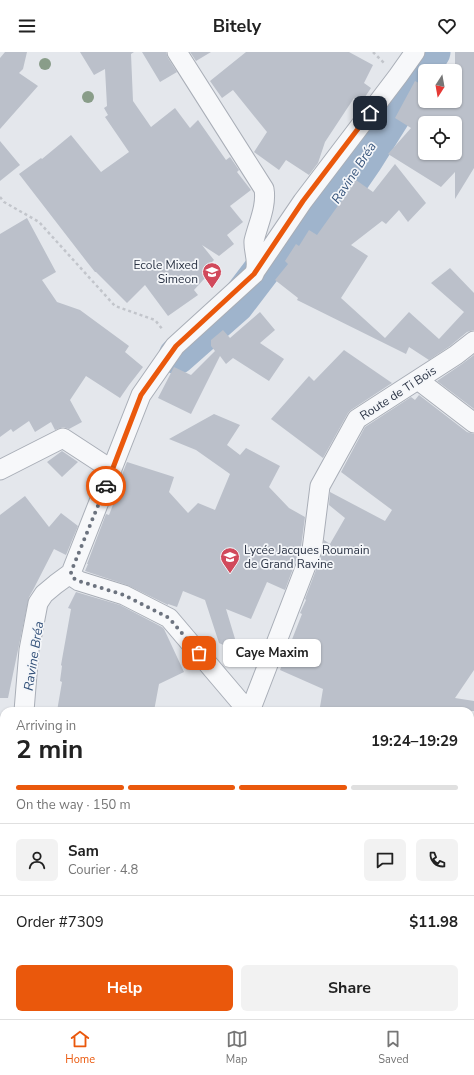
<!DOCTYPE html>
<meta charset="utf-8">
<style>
:root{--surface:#fff;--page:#f2f2f2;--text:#222;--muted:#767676;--line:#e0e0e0;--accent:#ea580c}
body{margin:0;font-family:"Nunito Sans",sans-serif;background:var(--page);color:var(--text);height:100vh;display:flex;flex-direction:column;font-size:15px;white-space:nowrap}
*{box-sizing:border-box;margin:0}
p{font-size:13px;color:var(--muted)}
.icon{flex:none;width:22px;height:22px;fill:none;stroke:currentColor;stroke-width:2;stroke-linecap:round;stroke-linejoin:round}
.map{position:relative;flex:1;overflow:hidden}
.sheet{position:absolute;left:0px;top:655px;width:474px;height:312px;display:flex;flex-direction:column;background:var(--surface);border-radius:12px 12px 0 0;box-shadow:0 1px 3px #0004}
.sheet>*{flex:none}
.needle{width:26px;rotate:191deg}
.controls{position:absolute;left:418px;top:12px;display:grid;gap:8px}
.controls a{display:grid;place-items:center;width:44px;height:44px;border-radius:6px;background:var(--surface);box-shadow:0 1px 3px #0004;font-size:20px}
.pin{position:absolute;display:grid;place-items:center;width:34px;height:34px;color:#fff;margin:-17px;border-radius:8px;box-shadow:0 2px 6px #0006}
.courier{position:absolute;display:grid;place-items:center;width:40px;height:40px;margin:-20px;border:3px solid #ea580c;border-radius:50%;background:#fff;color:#222;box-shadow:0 1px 5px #0007}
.bubble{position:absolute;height:28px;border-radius:6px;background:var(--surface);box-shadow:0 1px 3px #0004;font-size:13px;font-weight:700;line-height:28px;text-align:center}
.summary em{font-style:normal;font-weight:700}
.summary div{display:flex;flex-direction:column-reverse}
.summary{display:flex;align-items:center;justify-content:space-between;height:68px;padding:0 16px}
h1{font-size:26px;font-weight:700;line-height:30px}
.bar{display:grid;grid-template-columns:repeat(4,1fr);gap:6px 4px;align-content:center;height:48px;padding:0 16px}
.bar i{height:5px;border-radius:3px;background:var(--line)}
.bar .active{background:var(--accent)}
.bar p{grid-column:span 4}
.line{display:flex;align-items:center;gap:10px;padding:0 16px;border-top:1px solid var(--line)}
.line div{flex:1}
.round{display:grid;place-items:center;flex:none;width:42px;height:42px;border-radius:6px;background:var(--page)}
.action{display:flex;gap:8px;margin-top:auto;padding:8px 16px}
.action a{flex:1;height:46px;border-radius:6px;background:var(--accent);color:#fff;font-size:16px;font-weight:700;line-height:46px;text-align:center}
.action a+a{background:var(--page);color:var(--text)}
header{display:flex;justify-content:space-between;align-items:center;height:52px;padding:0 16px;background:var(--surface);font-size:18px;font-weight:700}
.dock{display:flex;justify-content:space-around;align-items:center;height:56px;border-top:1px solid var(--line);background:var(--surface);font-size:11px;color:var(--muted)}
.dock a{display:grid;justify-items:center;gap:2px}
.dock .active{color:var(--accent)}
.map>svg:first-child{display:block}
</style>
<header><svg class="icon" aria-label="menu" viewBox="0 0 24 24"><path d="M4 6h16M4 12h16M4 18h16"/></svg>Bitely<svg class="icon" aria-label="heart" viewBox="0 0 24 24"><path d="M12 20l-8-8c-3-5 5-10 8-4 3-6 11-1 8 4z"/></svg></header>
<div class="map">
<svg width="474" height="967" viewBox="0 0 474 967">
<rect width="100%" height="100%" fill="#e4e7ec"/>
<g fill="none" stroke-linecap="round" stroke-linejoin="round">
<path stroke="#9fb4cc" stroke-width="37" d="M177 304 236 252 265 214 332 155 365 107 432 0
M91 967 92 963"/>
</g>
<path fill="#bbc0ca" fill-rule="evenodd" d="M5 0H27L23 17 19 21 38 34 0 77V6Z
M80 0H134L131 2 133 49 151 75 175 56 190 76 198 68 226 108 230 105 239 118 237 120 251 138 230 154 243 170 227 183 234 192 219 204 202 193 214 208 212 210 215 215 194 238 198 243 168 264 145 233 127 251 96 220H95L87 210 19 122 41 106 42 107 71 83 101 120 129 100 105 65 108 63 104 56 107 54 105 17 94 23Z
M142 0H166L168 6 177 20 160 30Z
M190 0H211L196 9Z
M246 0H349L373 13 364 31 371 36 361 51 354 46 325 90 318 111 309 123 286 108 279 118 254 100 267 80 233 38 222 46 210 29Z
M455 0H474V116L455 147V120L441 135 388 102 411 76 395 66 415 29 425 34V49H455V19H454L455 13ZM425 71H455V101H425Z
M0 89 20 113 0 129Z
M395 112 426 151 408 170 399 158 386 172 382 169 351 193 368 204 341 246 385 286 409 260 439 287 464 260 431 231 450 216 474 241V278L467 280 450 294 429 308 409 295 406 302 297 248 298 246 275 228 288 212 285 209 296 192 299 194 309 178 317 183 342 148 339 146 353 126 373 140Z
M27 166 56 220 42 228 57 250 80 258 129 294 125 300 143 315 129 333 120 346 86 324 70 348 82 370 69 377 63 375 55 378 51 370 35 380 29 369 13 380 11 377 0 385V182Z
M260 260 275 278 260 291 284 307 269 329 233 306 226 312 220 304 191 362 158 346 174 315 191 323 215 299 211 294V288L223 278 230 286Z
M344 298 392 331 351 358 348 361 323 406 271 367 309 324 314 329Z
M474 303V357L437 329 462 312Z
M419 343 467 380 474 382V618L455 646 474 649V659H346L320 655 323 637 280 618 302 562 300 561 306 548 305 547 322 502 324 488 330 492 345 466 329 453 330 440 385 469 392 458 341 420 365 375 411 345 415 348Z
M214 362 240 373 227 393 240 403 246 396 280 414 269 435 289 456 305 465 301 495 285 538 267 530 251 567 226 557 239 600 219 591 205 548 183 539 177 555 168 552V553L127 533 85 519 88 512H87L106 462 109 463 116 445 121 425 127 410 174 425 169 440 188 461 198 451 215 458 230 422 196 398 169 387Z
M62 399 78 410 62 425 47 410Z
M25 444 49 475 61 461 78 474 66 503 54 497 33 538 29 545 8 646H0V463Z
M76 540 120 553 162 575 164 577 184 620 159 632 154 659H57L62 630 60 629 62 614 61 613 71 557 68 556Z"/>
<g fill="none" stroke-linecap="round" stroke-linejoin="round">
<g stroke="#a9aeb7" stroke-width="21">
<path id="minor" d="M177 0 264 137C267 154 258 172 254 189 253 199 260 212 254 222L175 294 141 343 71 521 73 525 79 529 124 543 169 566 248 659
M256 218 303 149 398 24 415 0
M418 328 474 371
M0 418 63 386 112 418
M24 659 29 598 38 551 44 542 56 532 71 521
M250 659 312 498 320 434 357 367 456 303 474 289
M470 701 474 702
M0 751H4
M217 963 218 967
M369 963 373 967
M459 965 474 967
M14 967 17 963
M283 967 314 963"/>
</g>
<path stroke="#c2c5cb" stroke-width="2.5" stroke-dasharray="3 3" stroke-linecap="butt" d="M373 0 384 11
M0 145 4 150 39 170 115 254 155 268 163 278"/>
<use href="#minor" stroke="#f7f8fa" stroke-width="19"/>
</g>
<g fill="#899d89">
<circle cx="45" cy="12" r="6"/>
<circle cx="88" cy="45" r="6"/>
</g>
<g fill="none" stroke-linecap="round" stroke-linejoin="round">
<path stroke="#6c737f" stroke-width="4" stroke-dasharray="0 7.2" d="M106 434 73 515 71 521 73 526 79 529 124 543 169 566 199 601"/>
<path stroke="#ea580c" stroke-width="5" d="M106 434 141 343 176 294 254 222 303 149 370 61"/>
</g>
<defs>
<g id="school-pin" transform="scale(1)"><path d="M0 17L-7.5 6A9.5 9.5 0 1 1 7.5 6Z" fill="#d1495b" stroke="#f4f6f9"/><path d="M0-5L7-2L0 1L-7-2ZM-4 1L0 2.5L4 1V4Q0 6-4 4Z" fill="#fff"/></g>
</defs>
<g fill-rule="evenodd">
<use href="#school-pin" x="212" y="220"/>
<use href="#school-pin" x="230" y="505"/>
</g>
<g text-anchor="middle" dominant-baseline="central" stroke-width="3.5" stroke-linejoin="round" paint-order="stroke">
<g font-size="12" fill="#2b3445" stroke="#f4f6f9" text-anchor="end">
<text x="198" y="213">Ecole Mixed<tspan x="198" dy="14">Simeon</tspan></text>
<text x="244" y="498" text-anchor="start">Lycée Jacques Roumain<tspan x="244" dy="14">de Grand Ravine</tspan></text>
</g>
<g font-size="12" fill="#2b3445" stroke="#f4f6f9">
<text transform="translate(398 341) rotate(-33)">Route de Ti Bois</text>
</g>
<g font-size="13" font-style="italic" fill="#34527a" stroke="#f4f6f9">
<text transform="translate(354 121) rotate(-57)">Ravine Bréa</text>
<text transform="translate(34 604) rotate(-81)">Ravine Bréa</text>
</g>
</g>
</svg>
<div class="controls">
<a><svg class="needle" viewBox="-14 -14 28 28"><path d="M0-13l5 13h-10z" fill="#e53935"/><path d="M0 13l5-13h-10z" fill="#767676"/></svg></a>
<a><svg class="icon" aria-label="locate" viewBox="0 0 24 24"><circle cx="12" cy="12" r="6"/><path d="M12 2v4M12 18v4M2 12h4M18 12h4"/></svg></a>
</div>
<div class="pin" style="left:199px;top:601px;background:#ea580c"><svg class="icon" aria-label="bag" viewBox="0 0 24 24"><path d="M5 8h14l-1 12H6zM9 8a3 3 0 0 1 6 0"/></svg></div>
<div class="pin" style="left:370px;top:61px;background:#1f2937"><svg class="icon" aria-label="home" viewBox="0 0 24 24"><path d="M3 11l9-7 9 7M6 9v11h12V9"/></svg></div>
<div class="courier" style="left:106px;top:434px"><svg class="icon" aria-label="car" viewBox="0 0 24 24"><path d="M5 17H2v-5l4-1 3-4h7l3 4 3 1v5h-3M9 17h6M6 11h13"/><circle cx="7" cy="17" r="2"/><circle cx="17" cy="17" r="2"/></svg></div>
<div class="bubble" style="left:223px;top:587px;width:98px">Caye Maxim</div>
<section class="sheet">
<div class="summary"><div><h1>2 min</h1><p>Arriving in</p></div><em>19:24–19:29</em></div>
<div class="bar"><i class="active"></i><i class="active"></i><i class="active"></i><i></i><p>On the way · 150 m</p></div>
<div class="line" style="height:72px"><a class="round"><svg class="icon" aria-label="person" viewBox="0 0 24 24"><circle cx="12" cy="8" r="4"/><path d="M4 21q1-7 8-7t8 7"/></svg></a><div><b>Sam</b><p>Courier · 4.8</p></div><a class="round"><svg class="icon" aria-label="chat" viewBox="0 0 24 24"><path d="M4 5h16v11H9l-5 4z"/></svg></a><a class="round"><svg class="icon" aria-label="phone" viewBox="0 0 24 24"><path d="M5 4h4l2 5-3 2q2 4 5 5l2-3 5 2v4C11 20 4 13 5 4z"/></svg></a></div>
<div class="line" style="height:52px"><div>Order #7309</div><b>$11.98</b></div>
<div class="action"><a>Help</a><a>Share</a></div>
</section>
</div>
<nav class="dock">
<a class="active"><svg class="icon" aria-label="home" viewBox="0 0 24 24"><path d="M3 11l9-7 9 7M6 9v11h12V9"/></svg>Home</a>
<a><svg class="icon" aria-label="map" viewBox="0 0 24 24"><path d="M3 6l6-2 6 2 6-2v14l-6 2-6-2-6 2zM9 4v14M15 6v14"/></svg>Map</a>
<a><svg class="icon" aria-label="saved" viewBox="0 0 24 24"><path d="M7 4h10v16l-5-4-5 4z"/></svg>Saved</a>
</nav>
